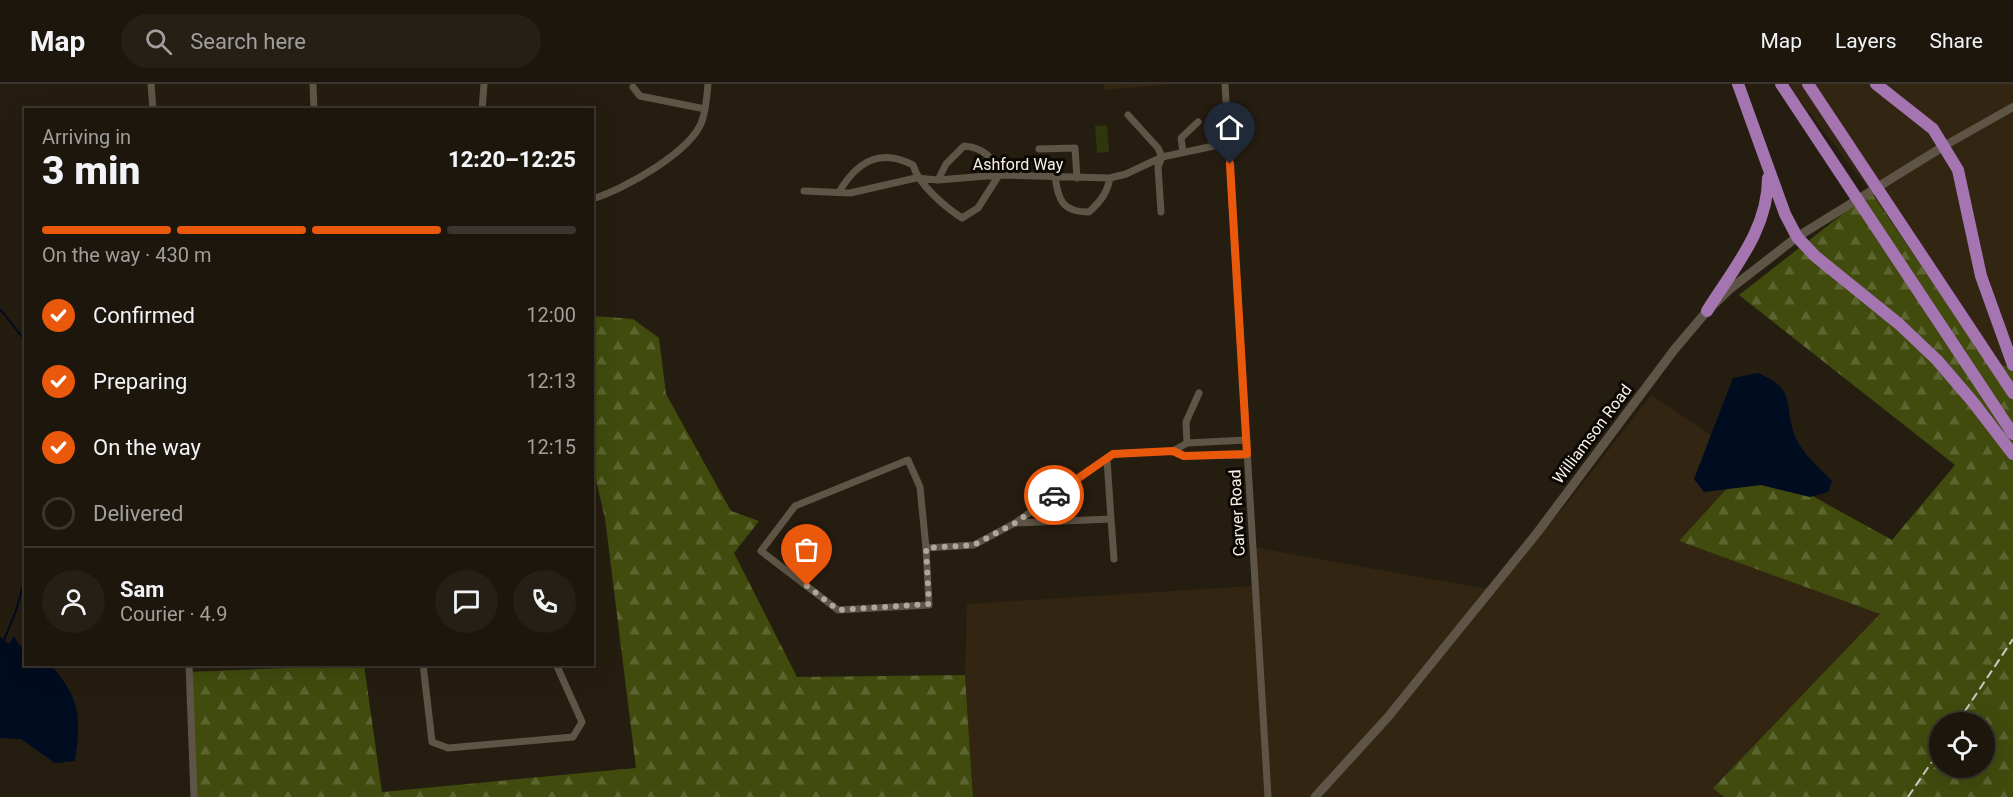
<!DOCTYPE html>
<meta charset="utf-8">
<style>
:root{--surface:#1c160d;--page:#251f16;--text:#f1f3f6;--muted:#a09f9d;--line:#3a352e;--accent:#ea580c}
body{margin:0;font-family:Roboto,sans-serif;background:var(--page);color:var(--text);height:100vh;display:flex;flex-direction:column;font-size:22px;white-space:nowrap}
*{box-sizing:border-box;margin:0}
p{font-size:20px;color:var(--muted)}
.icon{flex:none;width:33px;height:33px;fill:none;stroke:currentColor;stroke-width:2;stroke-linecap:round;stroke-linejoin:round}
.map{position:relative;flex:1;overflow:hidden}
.side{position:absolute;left:24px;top:24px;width:570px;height:558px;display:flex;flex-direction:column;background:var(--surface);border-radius:0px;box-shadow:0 6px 24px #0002,0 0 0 2px var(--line)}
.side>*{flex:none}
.tools{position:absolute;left:1929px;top:628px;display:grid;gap:12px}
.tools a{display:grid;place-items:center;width:66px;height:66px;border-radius:50%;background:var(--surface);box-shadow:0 6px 24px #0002,0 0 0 2px var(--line);font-size:30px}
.pin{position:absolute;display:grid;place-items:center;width:51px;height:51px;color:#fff;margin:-62px -26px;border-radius:50% 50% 50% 0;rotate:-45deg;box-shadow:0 0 6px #0007}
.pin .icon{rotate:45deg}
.courier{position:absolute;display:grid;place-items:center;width:60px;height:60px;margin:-30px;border:4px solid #ea580c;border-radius:50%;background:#fff;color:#222;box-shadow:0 2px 8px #0007}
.summary em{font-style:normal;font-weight:800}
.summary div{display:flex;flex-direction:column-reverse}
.summary{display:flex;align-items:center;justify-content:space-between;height:102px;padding:0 18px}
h1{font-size:39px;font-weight:800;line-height:45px}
.bar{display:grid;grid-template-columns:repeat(4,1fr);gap:9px 6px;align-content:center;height:72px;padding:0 18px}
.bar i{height:8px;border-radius:4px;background:var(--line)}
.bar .active{background:var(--accent)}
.bar p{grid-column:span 4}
.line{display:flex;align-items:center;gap:15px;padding:0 18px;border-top:2px solid var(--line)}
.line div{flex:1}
.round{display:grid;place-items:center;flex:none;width:63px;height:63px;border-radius:32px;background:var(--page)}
ol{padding:0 18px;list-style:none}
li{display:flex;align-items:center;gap:18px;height:66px}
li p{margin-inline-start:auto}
li .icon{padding:6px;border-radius:50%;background:var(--accent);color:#fff;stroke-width:4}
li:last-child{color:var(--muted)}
li i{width:33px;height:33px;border:3px solid var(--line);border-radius:50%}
header{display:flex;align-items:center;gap:36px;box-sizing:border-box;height:84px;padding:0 30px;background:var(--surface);border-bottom:2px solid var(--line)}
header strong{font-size:28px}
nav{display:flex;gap:33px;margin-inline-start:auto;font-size:21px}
.search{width:420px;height:54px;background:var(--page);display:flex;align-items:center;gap:15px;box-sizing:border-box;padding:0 21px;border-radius:33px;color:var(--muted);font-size:22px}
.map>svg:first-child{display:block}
</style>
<header>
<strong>Map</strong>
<div class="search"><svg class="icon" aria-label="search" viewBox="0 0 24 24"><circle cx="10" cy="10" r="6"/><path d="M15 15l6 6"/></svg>Search here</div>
<nav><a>Map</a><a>Layers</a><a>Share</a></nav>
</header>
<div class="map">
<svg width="2013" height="713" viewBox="0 0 2013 713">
<defs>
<pattern id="forest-firs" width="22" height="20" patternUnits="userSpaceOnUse" patternTransform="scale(1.5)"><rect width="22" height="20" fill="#404b0d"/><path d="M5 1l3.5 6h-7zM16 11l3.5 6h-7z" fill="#5c6530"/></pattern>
</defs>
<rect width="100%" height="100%" fill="#261d11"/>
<path fill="#322613" d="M1104 0H1173L1104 6Z
M1787 0H2013V283L1988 280 1871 108Z
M1651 311 1751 378 1679 457 1881 530 1713 703 1724 713H973L965 591 967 520 1253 502 1252 463 1492 506 1569 417Z"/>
<path fill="url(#forest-firs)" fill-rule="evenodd" d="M1871 108 1988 280 2013 283V713H1724L1713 704 1880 530 1679 457 1751 378 1892 456 1955 381 1739 211ZM1940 639H1984V684H1940Z
M593 232 633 235 659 254 666 310 731 427 759 437 734 469 797 593 965 591 973 713H197L187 588 364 581 382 708 636 684 605 434 592 380Z"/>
<path fill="#2e360e" d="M1107 41 1109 68 1097 69 1095 42Z"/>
<path fill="#000c20" d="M1758 289C1797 306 1783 318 1794 349 1800 368 1819 383 1832 397L1828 408 1810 413 1761 401 1704 408 1694 395 1733 294Z
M14 552 19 561 25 565 26 580 51 581C81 616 81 632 75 677L55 679 21 655 0 654V553L9 560Z"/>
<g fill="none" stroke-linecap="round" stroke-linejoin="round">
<path stroke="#000c20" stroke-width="2" d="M0 225 26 258
M4 556 16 527 26 491"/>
<path stroke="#5e5546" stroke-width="7" d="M151 0 153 26
M313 0 314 26
M1225 0 1268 713
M633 3 640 12 705 25
M482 26 484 0
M1128 31 1158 64 1162 73 1158 83 1161 128
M1039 65 1075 64 1077 94
M1183 68 1181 54 1198 38
M1055 92C1058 117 1063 128 1089 128 1101 117 1107 109 1110 94
M804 107 850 109 916 94 938 96 999 91 1110 94 1126 90 1162 73 1228 59
M839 108C856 79 879 63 913 81 918 100 945 123 962 134L978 124 999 91C996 74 981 63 964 62L946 80 938 96
M592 115C623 106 691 68 702 37 706 26 707 12 708 0
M1187 359 1186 338 1199 309
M1173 367 1184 372 1247 371
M1111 435 1114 475
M1015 439 1111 435 1107 375
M926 464 920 403 908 376 795 422 761 467 838 526 929 521 926 464 974 461 1015 439 1113 370 1173 367 1187 359 1247 356
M189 580 194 713
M423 580 432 658 448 664 573 653 582 638 556 580"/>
<path stroke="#5e5546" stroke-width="8" d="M1944 62 2013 23"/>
<path stroke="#5e5546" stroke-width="9" d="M1315 713 1388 633 1537 449 1674 266 1707 227 1730 205 1797 153 1944 62"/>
<path stroke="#a475b1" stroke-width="12" d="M1738 0 1785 130 1797 153 1815 172 1899 240 1937 276 1973 318 2013 370
M1781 0 2013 350
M1808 0 2013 309
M1876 0 1933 45 1958 86 1981 192 2013 281
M1707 227C1733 185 1768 146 1768 94"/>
<path stroke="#cec8bf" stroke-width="2" stroke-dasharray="9 4.5" stroke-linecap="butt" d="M1957 639 2013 555
M1908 713 1940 666"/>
</g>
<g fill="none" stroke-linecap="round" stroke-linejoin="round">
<path stroke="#aea79e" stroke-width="6" stroke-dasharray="0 10.8" d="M807 502 838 526 929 520 926 464 974 461 1015 439 1054 411"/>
<path stroke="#ea580c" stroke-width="8" d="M1054 411 1113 370 1173 367 1184 372 1247 370 1230 80"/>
</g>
<g text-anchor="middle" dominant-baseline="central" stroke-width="6" stroke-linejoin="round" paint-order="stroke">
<g font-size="16" fill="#f8f2ea" stroke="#0c0804">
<text x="1018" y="80">Ashford Way</text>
<text transform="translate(1592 350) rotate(-53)">Williamson Road</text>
<text transform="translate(1237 429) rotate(-93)">Carver Road</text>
</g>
</g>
</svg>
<div class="tools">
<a><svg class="icon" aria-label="locate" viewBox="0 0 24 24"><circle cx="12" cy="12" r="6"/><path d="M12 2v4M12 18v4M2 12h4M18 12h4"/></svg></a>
</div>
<div class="pin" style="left:807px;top:502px;background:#ea580c"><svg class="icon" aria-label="bag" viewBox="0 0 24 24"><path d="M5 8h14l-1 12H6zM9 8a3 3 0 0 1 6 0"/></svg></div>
<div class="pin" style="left:1230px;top:80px;background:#1f2937"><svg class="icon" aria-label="home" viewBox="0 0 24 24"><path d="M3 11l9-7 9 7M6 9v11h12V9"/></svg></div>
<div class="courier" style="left:1054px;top:411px"><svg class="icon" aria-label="car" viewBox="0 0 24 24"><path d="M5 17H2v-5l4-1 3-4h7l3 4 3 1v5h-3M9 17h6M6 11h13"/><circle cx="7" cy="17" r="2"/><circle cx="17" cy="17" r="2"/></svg></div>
<section class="side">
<div class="summary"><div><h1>3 min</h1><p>Arriving in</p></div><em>12:20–12:25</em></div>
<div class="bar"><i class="active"></i><i class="active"></i><i class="active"></i><i></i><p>On the way · 430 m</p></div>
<ol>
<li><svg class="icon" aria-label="check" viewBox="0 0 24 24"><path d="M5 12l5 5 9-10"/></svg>Confirmed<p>12:00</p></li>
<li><svg class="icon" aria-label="check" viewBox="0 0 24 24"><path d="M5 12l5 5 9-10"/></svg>Preparing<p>12:13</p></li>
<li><svg class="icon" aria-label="check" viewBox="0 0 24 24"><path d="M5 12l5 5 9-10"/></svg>On the way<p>12:15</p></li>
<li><i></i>Delivered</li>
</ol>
<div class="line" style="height:108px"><a class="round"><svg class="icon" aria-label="person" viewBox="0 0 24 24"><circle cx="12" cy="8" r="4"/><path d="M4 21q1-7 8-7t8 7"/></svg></a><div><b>Sam</b><p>Courier · 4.9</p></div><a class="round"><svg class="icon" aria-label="chat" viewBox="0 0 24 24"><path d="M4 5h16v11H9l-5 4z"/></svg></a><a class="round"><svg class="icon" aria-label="phone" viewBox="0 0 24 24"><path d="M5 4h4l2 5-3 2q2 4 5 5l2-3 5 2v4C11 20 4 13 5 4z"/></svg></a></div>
</section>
</div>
